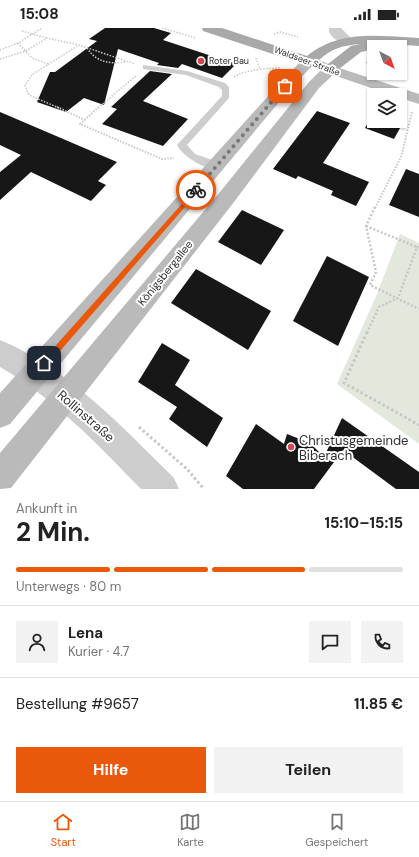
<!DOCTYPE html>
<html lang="de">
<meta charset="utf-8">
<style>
:root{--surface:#fff;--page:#f2f2f2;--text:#222;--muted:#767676;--line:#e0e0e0;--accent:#ea580c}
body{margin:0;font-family:"DM Sans",sans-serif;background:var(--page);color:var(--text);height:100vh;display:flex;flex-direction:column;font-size:15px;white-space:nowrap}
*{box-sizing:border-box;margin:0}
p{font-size:13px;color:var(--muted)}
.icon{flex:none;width:22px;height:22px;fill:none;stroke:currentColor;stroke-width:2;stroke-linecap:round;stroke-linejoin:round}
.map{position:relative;height:461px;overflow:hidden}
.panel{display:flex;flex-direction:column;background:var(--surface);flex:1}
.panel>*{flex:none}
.needle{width:26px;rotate:139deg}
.buttons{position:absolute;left:367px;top:12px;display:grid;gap:8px}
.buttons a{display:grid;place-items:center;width:40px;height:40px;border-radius:0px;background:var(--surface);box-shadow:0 1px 3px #0004;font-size:20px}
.pin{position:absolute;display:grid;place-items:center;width:34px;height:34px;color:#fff;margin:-17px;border-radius:8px;box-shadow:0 2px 6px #0006}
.courier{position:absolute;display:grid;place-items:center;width:40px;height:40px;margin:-20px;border:3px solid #ea580c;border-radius:50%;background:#fff;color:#222;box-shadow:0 1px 5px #0007}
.summary em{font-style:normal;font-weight:700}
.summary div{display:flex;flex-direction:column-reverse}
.summary{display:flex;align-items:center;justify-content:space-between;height:68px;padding:0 16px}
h1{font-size:26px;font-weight:700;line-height:30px}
.bar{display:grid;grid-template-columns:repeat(4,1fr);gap:6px 4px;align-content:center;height:48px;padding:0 16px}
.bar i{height:5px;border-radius:3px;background:var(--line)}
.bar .active{background:var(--accent)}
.bar p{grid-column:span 4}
.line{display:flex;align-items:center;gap:10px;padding:0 16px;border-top:1px solid var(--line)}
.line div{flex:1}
.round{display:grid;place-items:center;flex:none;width:42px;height:42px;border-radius:0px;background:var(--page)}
.button{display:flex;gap:8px;margin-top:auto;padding:8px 16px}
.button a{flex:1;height:46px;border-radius:0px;background:var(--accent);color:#fff;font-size:16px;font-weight:700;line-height:46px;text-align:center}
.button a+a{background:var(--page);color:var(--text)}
.status{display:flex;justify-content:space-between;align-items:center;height:28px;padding:0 20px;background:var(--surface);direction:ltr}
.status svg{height:11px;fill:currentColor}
.menu{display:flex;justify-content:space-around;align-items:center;height:56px;border-top:1px solid var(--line);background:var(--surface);font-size:11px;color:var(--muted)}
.menu a{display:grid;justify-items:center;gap:2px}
.menu .active{color:var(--accent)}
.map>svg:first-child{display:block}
</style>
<div class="status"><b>15:08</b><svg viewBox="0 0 49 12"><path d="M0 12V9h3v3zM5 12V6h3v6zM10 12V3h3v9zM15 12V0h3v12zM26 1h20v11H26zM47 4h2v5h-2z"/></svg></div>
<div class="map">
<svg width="419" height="461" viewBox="0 0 419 461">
<rect width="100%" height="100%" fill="#fff"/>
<path fill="#e3e8dd" d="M400 206 419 215V416L337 356 377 266Z"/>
<path fill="#171717" d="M105 0H154L171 5 163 12 236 36 222 50 182 36 178 40 157 37 159 35 118 21 104 77 84 70 66 84 37 74 50 44H55L97 13 89 11Z
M150 43 172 46 143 73 188 91 163 118 102 96 117 81 111 79Z
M317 83 350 95 323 135 369 154 356 178 331 167 333 163 298 148 296 151 273 141Z
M0 84 117 134 98 153 106 157 91 173 31 144 0 172V144L21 127 0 117Z
M374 85V93H400V89L405 91 394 111 365 100Z
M406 141 419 146V189L389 177Z
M242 182 284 202 261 237 218 214Z
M327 228 369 249 338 318 293 293Z
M196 241 271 283 248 322 171 275Z
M162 315 190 332 175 357 223 390 207 419 169 391 177 379 138 354Z
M342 390 419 444V461H396L343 422 314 461H243L226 448 256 396 284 416 287 406 310 415 324 429Z"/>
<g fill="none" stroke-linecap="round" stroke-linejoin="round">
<path stroke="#c7c7c7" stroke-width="1.5" stroke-dasharray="1.5 1.5" stroke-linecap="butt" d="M162 0 196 10
M22 3 46 10
M274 6 280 4 298 9
M18 15 32 30 48 36
M87 20C97 35 110 36 127 34
M0 22 18 15 42 0
M256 30 260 41 280 40
M0 31 26 23 47 10 79 17 135 36
M366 34 374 39
M234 49 241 45 260 41
M59 80 29 67 25 57 33 46 79 17
M98 80 137 47"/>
<path stroke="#c7c7c7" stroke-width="2" stroke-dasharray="1.5 1.5" stroke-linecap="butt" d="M57 79 85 92
M99 79 80 96 162 131 174 130
M375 180 401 129 412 84"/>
<path stroke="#c7c7c7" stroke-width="2.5" stroke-dasharray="2 2" stroke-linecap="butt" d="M375 179 366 198 376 244 370 257 419 281
M366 198 417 219
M367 305 379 279 398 270 417 219 419 220"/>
<path stroke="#c7c7c7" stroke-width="3" stroke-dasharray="2.5 2.5" stroke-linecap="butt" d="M367 304 344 355 419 397
M139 399 187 441 204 461"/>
<path fill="#cdcdcd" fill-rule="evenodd" d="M143 37 187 43 225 55 229 59V70L187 117 195 126 221 135 222 138 221 141C208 144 183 129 177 117L222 68V62L219 59 186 47 143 41Z"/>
<path fill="#cdcdcd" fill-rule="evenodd" d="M329 0H341L355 14 353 17C345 19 327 9 329 0Z"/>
<path fill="#cdcdcd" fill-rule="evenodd" d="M0 312C68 340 122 399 174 450L179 461H141C98 417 54 370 0 339Z"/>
<path fill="#bababa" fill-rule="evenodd" d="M309 29 314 30 316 33 314 36 290 61 10 396 0 400V365L280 55 304 30Z
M330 37 419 66V76L400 70V67H392L333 47 319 60 234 174 11 460 0 461V425L220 164 309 54 325 38Z"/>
<path fill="#a8a8a8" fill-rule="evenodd" d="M202 0H222L307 28C340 1 379 8 419 10V18L393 16 374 19V21L361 24 335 44 330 45 203 3ZM360 16 351 18 328 36 319 32C331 21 343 17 360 16Z"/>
</g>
<path fill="#ea580c" d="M196 160 199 162 198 164 47 338H42V333Z"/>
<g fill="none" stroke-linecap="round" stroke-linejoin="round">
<path stroke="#787878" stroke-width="4" stroke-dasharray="0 7.2" d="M196 162 285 58"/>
</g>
<g fill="#d24751" stroke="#fff" stroke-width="1.5">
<circle cx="201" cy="33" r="4"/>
<circle cx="291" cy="419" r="4"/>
</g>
<g text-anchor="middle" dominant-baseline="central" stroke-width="4" stroke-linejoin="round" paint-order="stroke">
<g font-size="9" fill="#303030" stroke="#fff" text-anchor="start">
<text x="209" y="33">Roter Bau</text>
</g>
<g font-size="9" fill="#303030" stroke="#fff">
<text transform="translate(307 33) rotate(20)">Waldseer Straße</text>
</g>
<g font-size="11" fill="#303030" stroke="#fff">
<text transform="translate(165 245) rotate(-51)">Königsbergallee</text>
</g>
<g font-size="13" fill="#303030" stroke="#fff">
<text transform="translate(86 388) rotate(41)">Rollinstraße</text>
</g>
<g font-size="13" fill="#303030" stroke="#fff" text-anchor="start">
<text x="299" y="412">Christusgemeinde<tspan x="299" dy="15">Biberach</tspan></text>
</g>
</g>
</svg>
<div class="buttons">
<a><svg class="needle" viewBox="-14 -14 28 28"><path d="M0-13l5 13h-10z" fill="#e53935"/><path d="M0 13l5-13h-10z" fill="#767676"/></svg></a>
<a><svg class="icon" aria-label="layers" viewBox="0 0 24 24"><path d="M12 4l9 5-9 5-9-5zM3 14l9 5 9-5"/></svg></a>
</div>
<div class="pin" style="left:285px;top:58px;background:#ea580c"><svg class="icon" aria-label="bag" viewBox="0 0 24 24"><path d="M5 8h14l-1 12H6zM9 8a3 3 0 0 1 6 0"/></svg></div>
<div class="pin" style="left:44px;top:335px;background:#1f2937"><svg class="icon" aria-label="home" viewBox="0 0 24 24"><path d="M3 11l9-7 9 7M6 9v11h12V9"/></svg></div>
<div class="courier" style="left:196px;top:162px"><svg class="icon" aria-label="bike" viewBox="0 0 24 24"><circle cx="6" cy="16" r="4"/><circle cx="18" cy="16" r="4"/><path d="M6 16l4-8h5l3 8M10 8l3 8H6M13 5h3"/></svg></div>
</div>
<section class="panel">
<div class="summary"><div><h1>2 Min.</h1><p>Ankunft in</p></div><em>15:10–15:15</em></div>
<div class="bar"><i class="active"></i><i class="active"></i><i class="active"></i><i></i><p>Unterwegs · 80 m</p></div>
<div class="line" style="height:72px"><a class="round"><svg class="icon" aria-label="person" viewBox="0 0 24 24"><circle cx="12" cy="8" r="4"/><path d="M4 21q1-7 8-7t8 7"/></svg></a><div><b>Lena</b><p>Kurier · 4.7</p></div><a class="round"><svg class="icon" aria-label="chat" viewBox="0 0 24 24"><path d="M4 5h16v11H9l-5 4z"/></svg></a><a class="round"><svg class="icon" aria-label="phone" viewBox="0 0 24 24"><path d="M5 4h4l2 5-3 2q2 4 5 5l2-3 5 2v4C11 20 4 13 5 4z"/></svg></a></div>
<div class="line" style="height:52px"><div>Bestellung #9657</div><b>11.85 €</b></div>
<div class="button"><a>Hilfe</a><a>Teilen</a></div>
</section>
<nav class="menu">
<a class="active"><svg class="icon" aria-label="home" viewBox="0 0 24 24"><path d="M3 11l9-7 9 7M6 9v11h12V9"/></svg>Start</a>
<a><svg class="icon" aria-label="map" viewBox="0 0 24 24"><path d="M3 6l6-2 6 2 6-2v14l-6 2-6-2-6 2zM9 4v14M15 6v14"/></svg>Karte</a>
<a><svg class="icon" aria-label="saved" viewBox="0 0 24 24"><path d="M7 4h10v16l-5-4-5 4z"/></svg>Gespeichert</a>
</nav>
